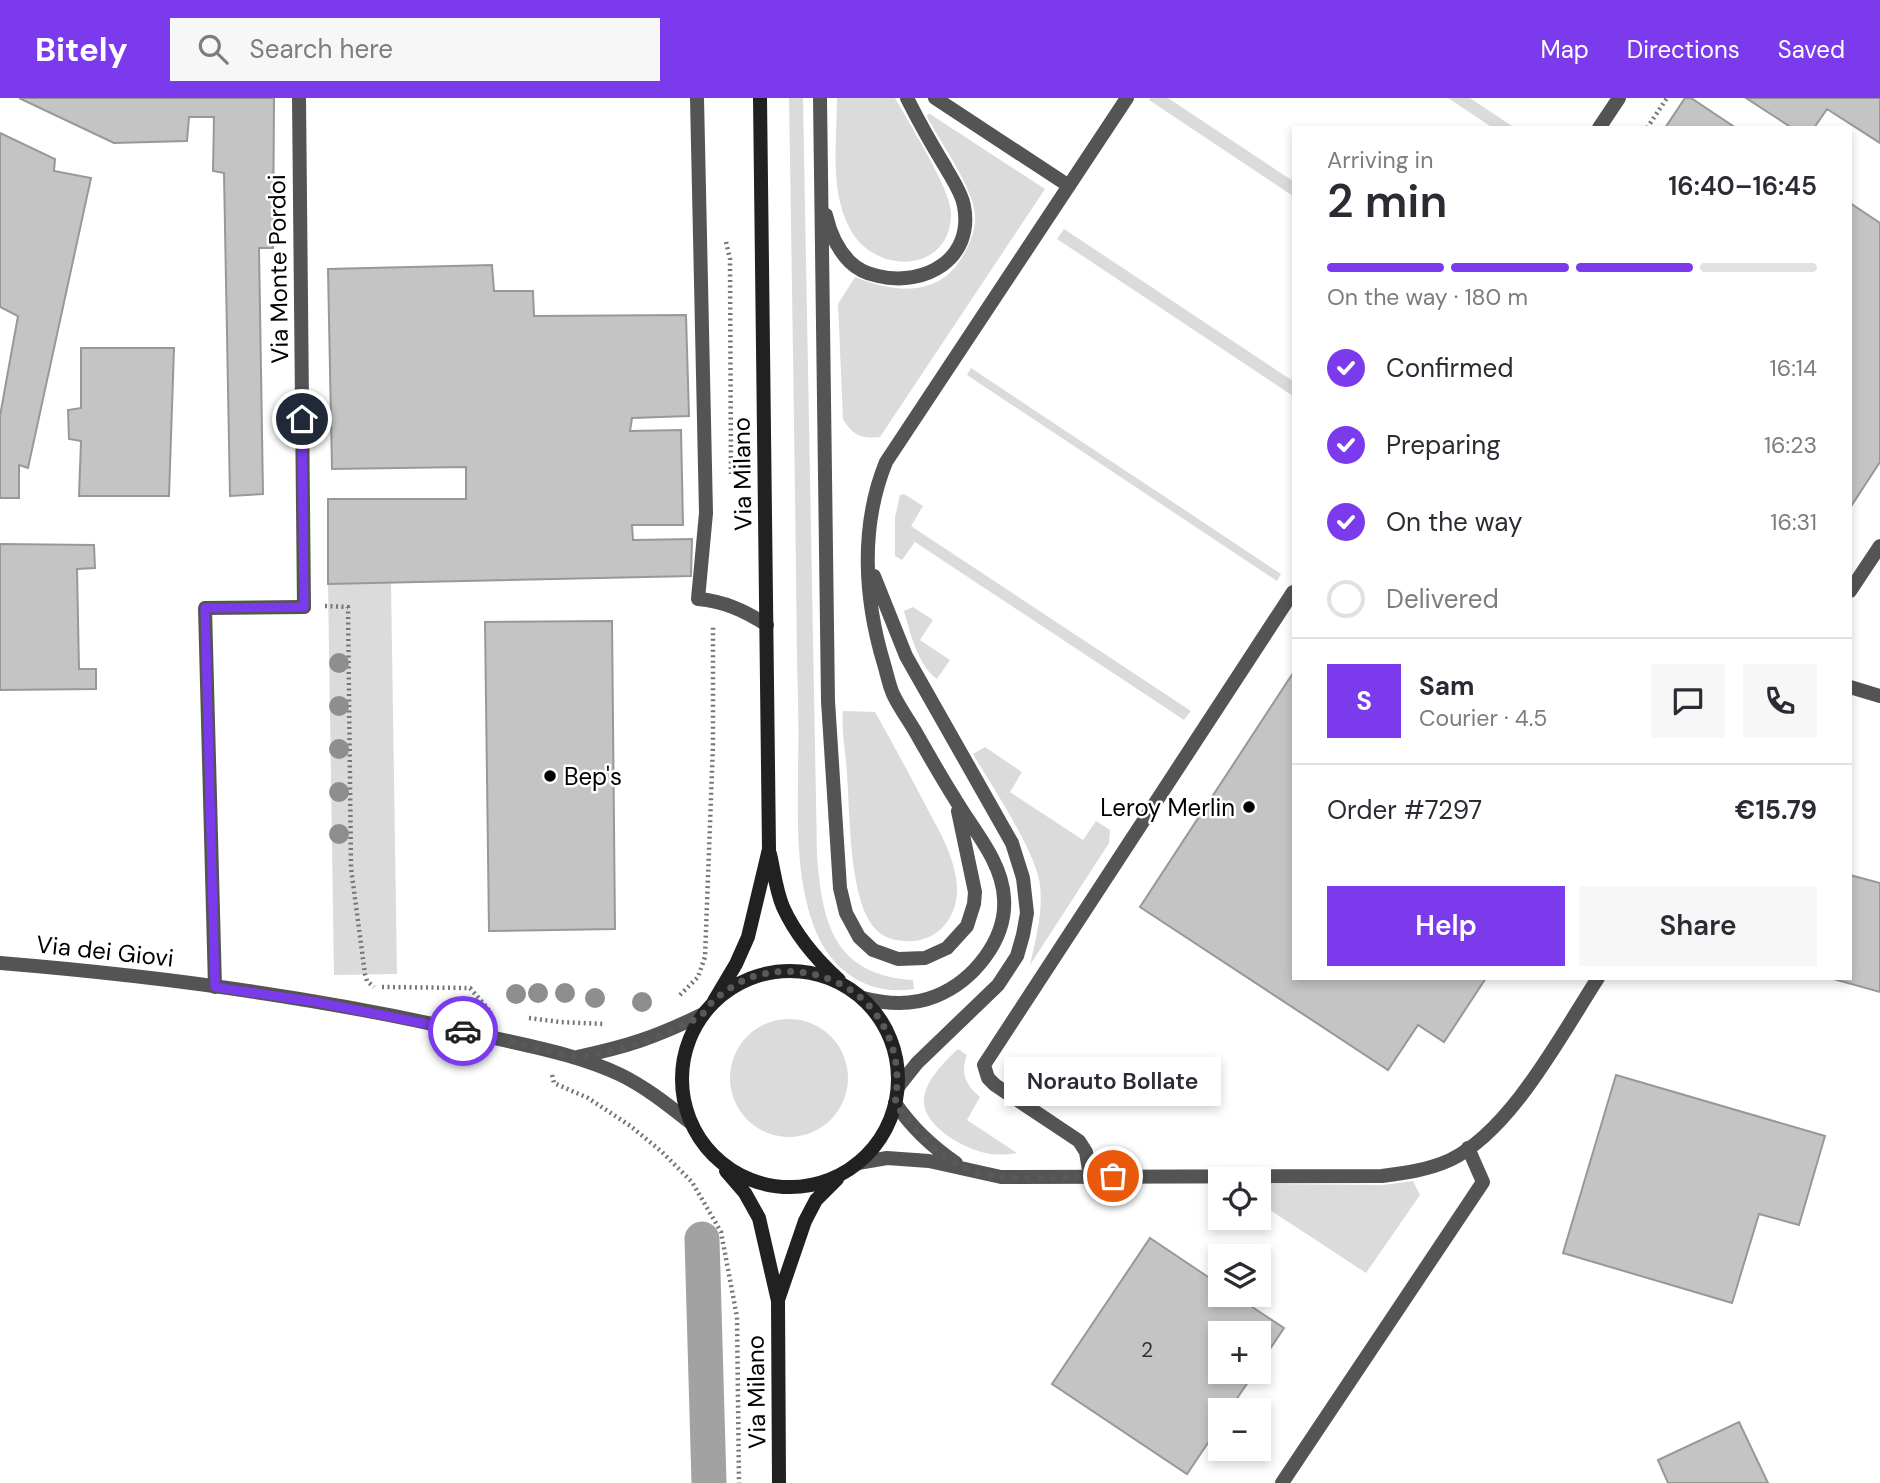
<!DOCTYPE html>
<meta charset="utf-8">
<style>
:root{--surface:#fff;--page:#f7f7f7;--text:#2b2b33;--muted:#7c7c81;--line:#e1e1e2;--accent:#7c3aed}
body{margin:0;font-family:"DM Sans",sans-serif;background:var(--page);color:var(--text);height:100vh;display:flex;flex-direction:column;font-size:26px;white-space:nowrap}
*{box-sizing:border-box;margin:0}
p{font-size:23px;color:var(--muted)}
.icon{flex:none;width:38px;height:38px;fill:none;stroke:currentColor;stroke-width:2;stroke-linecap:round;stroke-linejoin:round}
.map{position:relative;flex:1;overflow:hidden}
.details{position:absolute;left:1292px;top:28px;width:560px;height:854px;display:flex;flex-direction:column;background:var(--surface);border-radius:0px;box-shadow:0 4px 10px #0003}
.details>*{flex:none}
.controls{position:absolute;left:1208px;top:1069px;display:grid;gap:14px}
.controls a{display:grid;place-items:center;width:63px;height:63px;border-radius:0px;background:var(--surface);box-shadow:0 4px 10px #0003;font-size:35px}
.pin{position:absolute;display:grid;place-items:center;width:60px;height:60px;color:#fff;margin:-30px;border:4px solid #fff;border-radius:50%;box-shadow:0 2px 7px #0007}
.courier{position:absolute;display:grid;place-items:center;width:70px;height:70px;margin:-35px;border:5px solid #7c3aed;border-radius:50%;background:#fff;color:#222;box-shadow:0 2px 9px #0007}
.bubble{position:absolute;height:49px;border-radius:0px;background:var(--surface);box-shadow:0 4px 10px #0003;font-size:23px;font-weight:600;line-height:49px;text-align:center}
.head em{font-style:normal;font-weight:600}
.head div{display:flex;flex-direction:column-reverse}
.head{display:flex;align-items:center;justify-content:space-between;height:119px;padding:0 35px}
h1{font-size:46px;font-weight:600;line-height:52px}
.bar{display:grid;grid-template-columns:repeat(4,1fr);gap:10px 7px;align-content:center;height:84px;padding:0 35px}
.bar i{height:9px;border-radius:5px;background:var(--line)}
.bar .selected{background:var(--accent)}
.bar p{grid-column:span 4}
.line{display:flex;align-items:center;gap:18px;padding:0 35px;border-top:2px solid var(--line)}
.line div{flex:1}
.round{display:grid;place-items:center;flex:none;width:74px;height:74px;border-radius:0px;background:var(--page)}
ol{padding:0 35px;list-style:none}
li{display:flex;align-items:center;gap:21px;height:77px}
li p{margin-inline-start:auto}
li .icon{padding:7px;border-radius:50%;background:var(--accent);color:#fff;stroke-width:4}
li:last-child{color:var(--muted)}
li i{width:38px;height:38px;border:4px solid var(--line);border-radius:50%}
.primary-button{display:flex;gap:14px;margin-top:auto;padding:14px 35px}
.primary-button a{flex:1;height:80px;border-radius:0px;background:var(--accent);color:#fff;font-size:28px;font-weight:600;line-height:80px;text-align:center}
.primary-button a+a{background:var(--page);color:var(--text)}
header{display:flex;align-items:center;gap:42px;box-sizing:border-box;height:98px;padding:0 35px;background:var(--accent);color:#fff}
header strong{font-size:33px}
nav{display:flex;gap:38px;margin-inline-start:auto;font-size:24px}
.search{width:490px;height:63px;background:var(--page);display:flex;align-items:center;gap:18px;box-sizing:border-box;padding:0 24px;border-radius:0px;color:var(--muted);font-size:26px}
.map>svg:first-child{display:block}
</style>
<header>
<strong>Bitely</strong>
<div class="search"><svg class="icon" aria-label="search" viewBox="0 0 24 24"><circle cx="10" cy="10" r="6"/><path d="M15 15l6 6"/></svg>Search here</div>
<nav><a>Map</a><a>Directions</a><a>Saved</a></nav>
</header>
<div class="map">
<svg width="1880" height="1385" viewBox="0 0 1880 1385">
<rect width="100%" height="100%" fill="#fff"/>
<path fill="#dbdbdb" d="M789 0H803L817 757C822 825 834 877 913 882L914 891C866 899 828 870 813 826 795 775 798 721 798 668 799 633 798 597 797 562 795 375 792 187 789 0Z
M837 0H895C909 25 950 90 951 114 952 176 875 178 850 131 829 92 837 42 837 0Z
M1150 0H1168L1293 83V98L1149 2Z
M1448 0H1470L1515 30H1493Z
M928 16H930L1045 91 880 339C861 341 852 337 843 321L838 206 855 179C897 196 943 200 966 152 972 141 976 128 975 116 973 90 940 43 927 19Z
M1064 131 1293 283V298L1057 141Z
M971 270 1281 476 1277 483 967 277Z
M904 396 923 408 911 428 1191 613 1184 622 915 444 902 462 895 458V419L900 397Z
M391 485 397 876 334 877 328 486Z
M913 509 933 522 920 542 950 562 937 581C918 568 910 534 904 513Z
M843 613 875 614C893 646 911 679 928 712 940 734 952 755 956 780 962 814 941 846 904 843 891 842 880 838 872 827 849 795 850 717 847 677 846 656 841 633 843 613Z
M985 649 1022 674 1010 694 1083 742 1096 723 1110 732 1109 745 1030 867C1036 841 1043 814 1040 787 1036 753 991 687 973 656Z
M730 980a59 59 0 1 1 118 0a59 59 0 1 1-118 0Z
M958 951 967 957C960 976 966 987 980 999L967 1022 1017 1055C1006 1057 996 1057 985 1055 962 1050 921 1027 924 1000 926 982 945 963 958 951Z
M1413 1083 1420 1097 1366 1175 1258 1104V1086L1383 1087Z"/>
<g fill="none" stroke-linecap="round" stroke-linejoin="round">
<path stroke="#a2a2a2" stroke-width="35" d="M702 1141 709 1385"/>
</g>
<path fill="#c4c4c4" stroke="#989898" stroke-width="2" d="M19 0H274L273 150H259L263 396 230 398 224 75 213 73 214 19H189L187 43 114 45Z
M1685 0H1691L1736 30H1665Z
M1746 0H1880V45L1827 11 1814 30H1792Z
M0 35 55 61 54 73 91 80 28 370 19 367V400H0V318L18 218 0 209Z
M1850 105 1880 125V364L1850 410Z
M492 167 494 193H533L534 218 686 217 689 318 632 320 630 333 681 332 683 427H632L633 442 692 441 691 478 328 486V401H466V369L332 371 328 171Z
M81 250H174L169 398H79L81 343 69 341 68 312 81 310Z
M0 446 94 447 95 470 77 471 79 571H96V591L0 592Z
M612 523 615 831 489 833 485 524Z
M1293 575V880H1486L1444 944 1418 927 1388 972 1140 809Z
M1850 777 1880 785V894L1830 880H1850Z
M1616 977 1825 1038 1799 1127 1759 1116 1732 1205 1563 1155Z
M1150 1140 1220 1187V1197H1234L1284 1230 1258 1269V1236H1220V1274H1255L1229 1312H1220V1327L1187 1376 1052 1286Z
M1739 1324 1768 1385H1668L1658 1362Z"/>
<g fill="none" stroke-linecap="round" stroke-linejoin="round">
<path stroke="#767676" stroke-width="4.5" stroke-dasharray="2 3.5" stroke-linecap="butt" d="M1647 30 1667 0
M726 144 730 161 731 376
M325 508 348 509 351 770 365 876 367 883 374 889
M382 889 470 890 489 912 493 913
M680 897 698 879 705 859 713 646V527
M529 920 560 924 604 926
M552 977 554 985 588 1000 629 1027 661 1053 692 1084 721 1134 737 1219 739 1385"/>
<path stroke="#545454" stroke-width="14" d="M697 0 706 415 698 501C724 503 745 513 767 527
M820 0 828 603 840 790 846 815 859 839 873 852 898 861 925 860 947 850 967 828 974 806 975 794 958 713
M935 0 1069 88
M1599 30 1619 0
M826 117C830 135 837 151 850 164 858 172 868 176 878 178 925 189 974 161 964 108 962 95 952 81 946 70 932 47 919 24 907 0
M874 478 906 558 1012 745 1023 780 1027 815 1023 837 1017 858 998 887 917 965 898 989
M215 889 205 510 304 509
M863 900C886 906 912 908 936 898 973 883 1007 842 1004 800 1002 763 973 732 955 701 941 679 928 656 915 633 908 621 899 609 893 596 889 587 887 576 884 566 864 500 860 428 886 364L1127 0
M1090 1078 1086 1054 1079 1043 995 987 988 980 984 967 1293 494
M1282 1385 1483 1084 1468 1050"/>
<path stroke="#545454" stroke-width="14" d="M299 0 304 509
M1850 493 1880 448
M1850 589 1880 598
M0 865C159 878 318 899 473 935 522 947 575 955 621 977 647 990 668 1007 691 1025
M577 959C626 949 656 939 701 917
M895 1005C912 1030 931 1048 956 1065
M858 1065 887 1060 929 1063 1001 1079 1382 1078C1405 1075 1428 1072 1450 1062 1511 1033 1561 937 1598 880"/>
<path stroke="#212121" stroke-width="14" d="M770 756C774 773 776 793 783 809 796 838 816 861 839 882
M682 981a108 108 0 1 1 216 0a108 108 0 1 1-216 0Z
M714 903 736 866 748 839 769 751 760 0
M726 1073 745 1095 759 1120 778 1203 779 1385
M778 1202 805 1123 816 1102 837 1081"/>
</g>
<g fill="#8e8e8e">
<circle cx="339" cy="565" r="10"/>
<circle cx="339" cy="608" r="10"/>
<circle cx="339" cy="651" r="10"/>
<circle cx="339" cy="694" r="10"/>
<circle cx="339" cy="736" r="10"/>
<circle cx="538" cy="895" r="10"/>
<circle cx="565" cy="895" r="10"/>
<circle cx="516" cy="896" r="10"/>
<circle cx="595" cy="900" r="10"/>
<circle cx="642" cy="904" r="10"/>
</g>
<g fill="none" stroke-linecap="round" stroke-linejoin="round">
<path stroke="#595959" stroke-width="7" stroke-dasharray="0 12.6" d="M463 933C491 939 518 946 546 952 556 954 568 960 577 959 616 956 665 938 699 919 705 915 708 908 713 903 721 896 734 887 744 882 787 864 841 875 871 910 894 937 901 971 895 1005 913 1031 933 1054 962 1069 997 1087 1072 1078 1113 1078"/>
<path stroke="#7c3aed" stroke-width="9" d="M302 321 304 509 205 510 215 889 316 904 463 933"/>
</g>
<g fill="#000" stroke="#fff" stroke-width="2.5">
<circle cx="550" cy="678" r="7"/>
<circle cx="1249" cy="709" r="7"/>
</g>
<g text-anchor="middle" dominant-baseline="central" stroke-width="5" stroke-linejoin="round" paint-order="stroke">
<g font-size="21" fill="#313131">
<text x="1147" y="1252">2</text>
</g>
<g font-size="24" fill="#000" stroke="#fff">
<text transform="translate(278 171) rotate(-91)">Via Monte Pordoi</text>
<text transform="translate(742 376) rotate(-91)">Via Milano</text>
<text transform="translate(105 853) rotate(6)">Via dei Giovi</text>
<text transform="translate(756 1294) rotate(-91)">Via Milano</text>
</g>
<g font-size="24" fill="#000" stroke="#fff" text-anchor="start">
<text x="564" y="678">Bep's</text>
<text x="1235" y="709" text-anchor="end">Leroy Merlin</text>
</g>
</g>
</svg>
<div class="controls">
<a><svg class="icon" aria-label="locate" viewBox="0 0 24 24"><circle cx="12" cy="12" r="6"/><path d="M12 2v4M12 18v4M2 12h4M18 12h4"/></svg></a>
<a><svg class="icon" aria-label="layers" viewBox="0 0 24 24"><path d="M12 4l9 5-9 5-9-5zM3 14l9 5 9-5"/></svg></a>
<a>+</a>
<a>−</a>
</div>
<div class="pin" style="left:1113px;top:1078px;background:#ea580c"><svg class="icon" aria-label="bag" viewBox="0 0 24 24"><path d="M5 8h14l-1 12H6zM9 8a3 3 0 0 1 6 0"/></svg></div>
<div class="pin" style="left:302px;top:321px;background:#1f2937"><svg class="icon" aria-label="home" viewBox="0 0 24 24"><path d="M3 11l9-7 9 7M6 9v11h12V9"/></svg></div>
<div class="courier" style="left:463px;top:933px"><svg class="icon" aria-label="car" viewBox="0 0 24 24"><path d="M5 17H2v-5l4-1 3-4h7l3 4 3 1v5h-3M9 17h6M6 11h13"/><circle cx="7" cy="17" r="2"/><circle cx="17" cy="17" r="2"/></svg></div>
<div class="bubble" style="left:1004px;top:959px;width:217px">Norauto Bollate</div>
<section class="details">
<div class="head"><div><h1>2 min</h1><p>Arriving in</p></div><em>16:40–16:45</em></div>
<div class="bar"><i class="selected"></i><i class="selected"></i><i class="selected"></i><i></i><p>On the way · 180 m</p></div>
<ol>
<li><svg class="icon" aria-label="check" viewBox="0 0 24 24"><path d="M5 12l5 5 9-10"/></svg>Confirmed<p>16:14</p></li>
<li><svg class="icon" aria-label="check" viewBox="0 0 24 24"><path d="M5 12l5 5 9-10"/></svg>Preparing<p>16:23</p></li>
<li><svg class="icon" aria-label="check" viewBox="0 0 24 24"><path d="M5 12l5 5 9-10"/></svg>On the way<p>16:31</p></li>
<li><i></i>Delivered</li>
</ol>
<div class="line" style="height:126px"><b class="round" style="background:var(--accent);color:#fff">S</b><div><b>Sam</b><p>Courier · 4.5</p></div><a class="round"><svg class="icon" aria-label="chat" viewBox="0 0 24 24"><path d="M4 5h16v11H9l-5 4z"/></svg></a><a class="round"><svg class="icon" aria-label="phone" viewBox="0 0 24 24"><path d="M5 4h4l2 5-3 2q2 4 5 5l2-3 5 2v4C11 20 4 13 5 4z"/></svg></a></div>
<div class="line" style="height:91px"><div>Order #7297</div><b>€15.79</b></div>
<div class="primary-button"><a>Help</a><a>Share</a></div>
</section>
</div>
